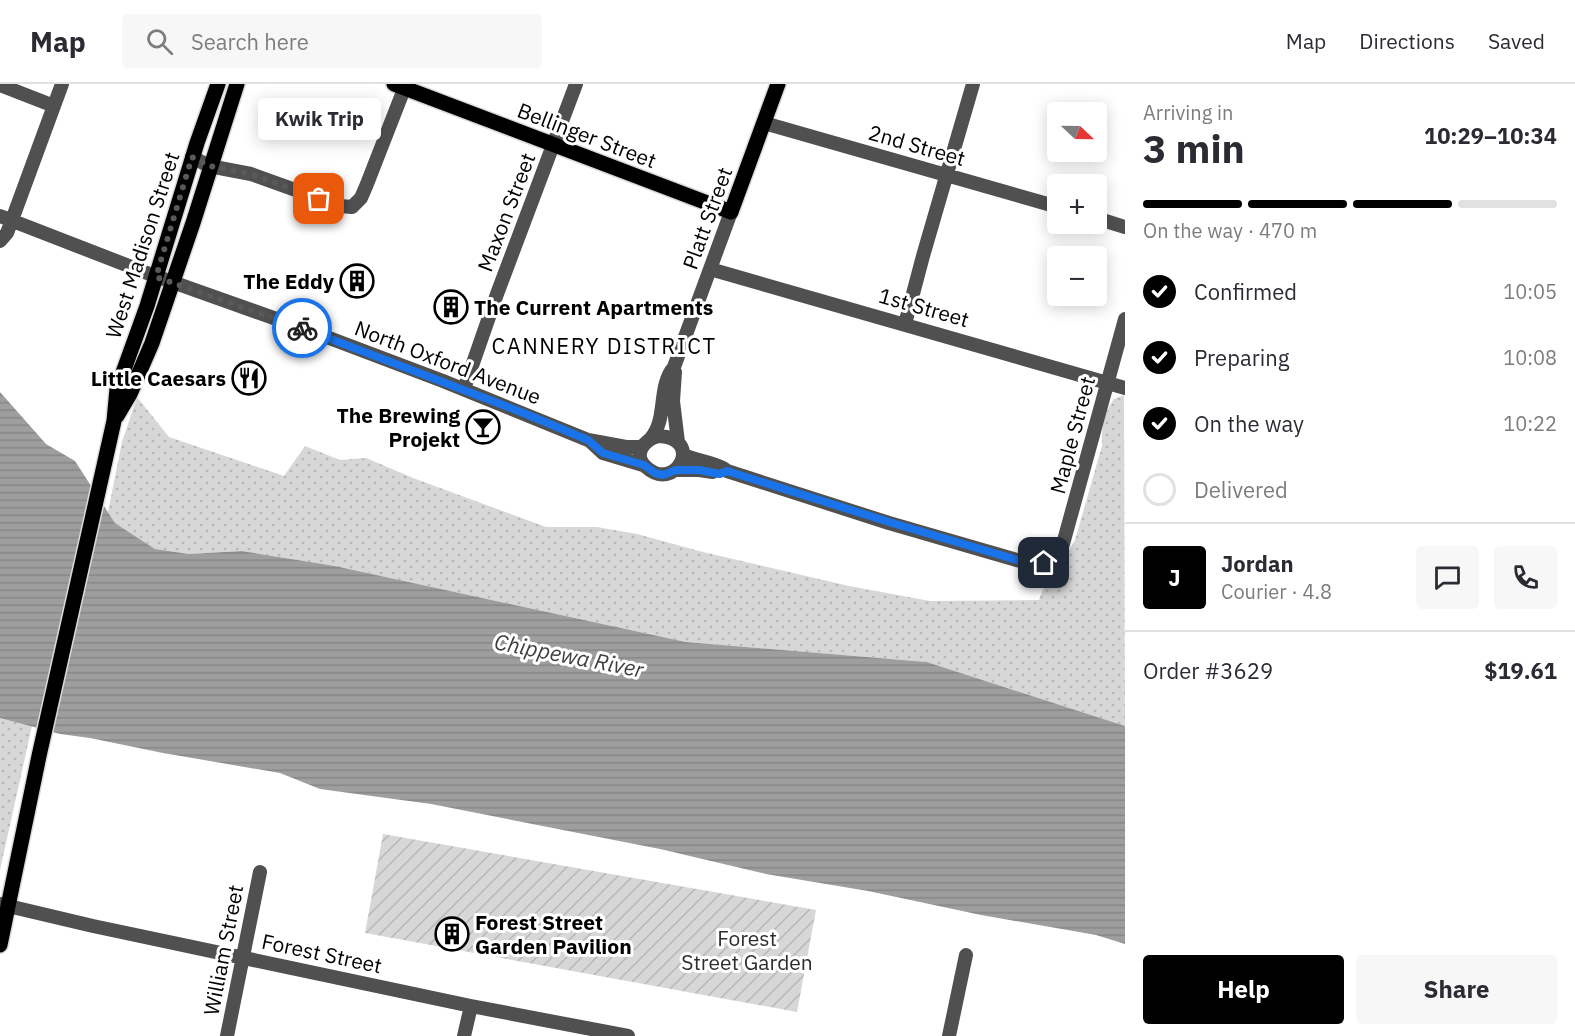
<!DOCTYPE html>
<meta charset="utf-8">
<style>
:root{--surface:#fff;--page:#f7f7f7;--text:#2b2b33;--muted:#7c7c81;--line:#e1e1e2;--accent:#000}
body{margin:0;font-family:"IBM Plex Sans",sans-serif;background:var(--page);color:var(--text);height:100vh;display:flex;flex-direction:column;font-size:22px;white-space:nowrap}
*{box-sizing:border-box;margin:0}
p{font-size:20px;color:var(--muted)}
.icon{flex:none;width:33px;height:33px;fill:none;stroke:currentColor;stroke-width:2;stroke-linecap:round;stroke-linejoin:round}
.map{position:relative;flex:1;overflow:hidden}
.side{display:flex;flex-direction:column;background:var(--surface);width:450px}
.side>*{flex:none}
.needle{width:39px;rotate:112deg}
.buttons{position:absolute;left:1047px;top:18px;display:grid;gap:12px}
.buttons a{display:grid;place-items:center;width:60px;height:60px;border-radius:6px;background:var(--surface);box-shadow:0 3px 15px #0003;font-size:30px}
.pin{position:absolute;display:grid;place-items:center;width:51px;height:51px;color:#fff;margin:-26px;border-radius:12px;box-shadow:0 3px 9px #0006}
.courier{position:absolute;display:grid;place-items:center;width:60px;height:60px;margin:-30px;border:4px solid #1a73e8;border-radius:50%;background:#fff;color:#222;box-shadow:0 2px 8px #0007}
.bubble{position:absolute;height:42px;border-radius:6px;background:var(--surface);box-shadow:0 3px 15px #0003;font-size:20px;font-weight:700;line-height:42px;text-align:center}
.summary em{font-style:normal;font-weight:700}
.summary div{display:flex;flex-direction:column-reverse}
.summary{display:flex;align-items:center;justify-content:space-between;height:102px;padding:0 18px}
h1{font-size:39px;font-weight:700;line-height:45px}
.bar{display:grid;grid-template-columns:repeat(4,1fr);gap:9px 6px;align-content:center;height:72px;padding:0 18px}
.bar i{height:8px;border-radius:4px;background:var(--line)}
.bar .on{background:var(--accent)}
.bar p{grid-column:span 4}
.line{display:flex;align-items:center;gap:15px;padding:0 18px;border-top:2px solid var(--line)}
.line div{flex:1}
.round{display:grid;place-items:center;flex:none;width:63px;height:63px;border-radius:6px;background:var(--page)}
ol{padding:0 18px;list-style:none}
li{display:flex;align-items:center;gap:18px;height:66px}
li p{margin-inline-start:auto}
li .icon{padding:6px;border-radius:50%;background:var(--accent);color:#fff;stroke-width:4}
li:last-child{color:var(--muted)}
li i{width:33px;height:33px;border:3px solid var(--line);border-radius:50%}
.primary-button{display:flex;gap:12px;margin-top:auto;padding:12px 18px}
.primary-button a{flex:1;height:69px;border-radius:6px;background:var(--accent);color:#fff;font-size:24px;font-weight:700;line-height:69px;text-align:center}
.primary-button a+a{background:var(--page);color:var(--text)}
header{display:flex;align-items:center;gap:36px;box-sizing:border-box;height:84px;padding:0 30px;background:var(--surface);border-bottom:2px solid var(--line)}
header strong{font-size:28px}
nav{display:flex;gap:33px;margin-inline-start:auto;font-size:21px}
.search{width:420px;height:54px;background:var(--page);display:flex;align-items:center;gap:15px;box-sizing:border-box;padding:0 21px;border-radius:6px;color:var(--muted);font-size:22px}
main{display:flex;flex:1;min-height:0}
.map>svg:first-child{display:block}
</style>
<header>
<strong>Map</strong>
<div class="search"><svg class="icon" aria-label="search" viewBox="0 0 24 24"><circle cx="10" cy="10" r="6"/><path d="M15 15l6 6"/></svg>Search here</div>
<nav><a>Map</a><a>Directions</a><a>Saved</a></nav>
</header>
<main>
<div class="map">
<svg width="1125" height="952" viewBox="0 0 1125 952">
<defs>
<pattern id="park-dots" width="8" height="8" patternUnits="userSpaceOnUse" patternTransform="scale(1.5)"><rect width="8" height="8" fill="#d7d7d7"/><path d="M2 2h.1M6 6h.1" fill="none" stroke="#b7b7b7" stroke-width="1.8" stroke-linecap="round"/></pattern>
<pattern id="garden-furrows" width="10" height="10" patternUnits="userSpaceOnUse" patternTransform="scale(1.5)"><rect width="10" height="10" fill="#d7d7d7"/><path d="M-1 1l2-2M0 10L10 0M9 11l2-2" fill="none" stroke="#b7b7b7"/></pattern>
<pattern id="water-rules" width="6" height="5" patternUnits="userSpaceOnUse" patternTransform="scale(1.5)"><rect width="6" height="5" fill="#9e9e9e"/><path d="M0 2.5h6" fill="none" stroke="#868686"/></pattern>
</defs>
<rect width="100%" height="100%" fill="#fff"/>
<path fill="url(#park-dots)" d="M1124 311 1125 642 927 578 686 558 335 482 242 467 189 470 155 465 115 439 108 428 122 358 137 313 169 353 284 392 305 362 340 376 366 374 413 394 546 443H597L637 450 703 468 849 502 930 517 1039 516 1050 487 1062 478 1075 456 1102 362C1101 346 1104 328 1114 315Z
M0 634 32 642 0 786Z"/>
<path fill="url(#garden-furrows)" d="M383 750 816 826 797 928 365 849Z"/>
<path fill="url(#water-rules)" d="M0 308 46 360 75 377 115 439 155 465 189 470 242 467 335 482 686 558 927 578 1125 642V860L1096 851 981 831 868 807 766 790 660 765 431 720 320 705 280 689 163 669 90 654 60 650 0 634Z"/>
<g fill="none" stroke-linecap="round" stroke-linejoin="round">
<g stroke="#dbdbdb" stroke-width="18">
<path id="major" d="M394 0 731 128 778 0
M117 332 130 310 152 259 193 139 237 0
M0 861 39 672 114 337 117 305 147 222 197 59 218 0"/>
</g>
<path stroke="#505050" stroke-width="14" d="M0 1 54 22
M764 39 1058 123
M192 73 209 82 251 90 340 122 352 123 361 114 367 100 406 0
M0 132 147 189 316 249 443 297 588 356 626 363H642
M1096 134 1125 143
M0 157 7 149 12 136 62 0
M710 185 1125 304
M905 240 923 172 973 0
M675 288 673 317 678 358
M464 305 497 210 576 0
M658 352C706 354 675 410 646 383 632 371 644 356 658 352Z
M651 354C668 334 657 303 674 283L731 128
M590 357 603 369 643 381
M683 371C695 376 720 380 727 387L889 439 1034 481C1049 479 1055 473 1063 460L1125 235
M677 386H699L713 388
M0 820 93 842 471 922 628 952
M227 952 260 788
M464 952 471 922
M949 952 966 871"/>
<use href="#major" stroke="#000" stroke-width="15"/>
</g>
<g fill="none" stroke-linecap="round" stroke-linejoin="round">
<path stroke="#595959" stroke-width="6" stroke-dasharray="0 10.8" d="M302 244 156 193 192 73 210 82 251 90 319 115"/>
<path stroke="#1a73e8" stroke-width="8" d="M302 244 521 328 588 356 603 369 644 381 655 389 663 391 676 386H699L720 390 727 387 889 438 1034 481 1044 479"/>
</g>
<defs>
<g id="building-ring" transform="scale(1.725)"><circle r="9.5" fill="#fff" stroke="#000" stroke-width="1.5"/><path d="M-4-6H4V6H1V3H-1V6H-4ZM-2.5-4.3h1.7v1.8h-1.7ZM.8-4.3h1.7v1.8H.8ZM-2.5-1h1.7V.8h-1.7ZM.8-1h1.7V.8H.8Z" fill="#000"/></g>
<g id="restaurant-ring" transform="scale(1.725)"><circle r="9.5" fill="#fff" stroke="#000" stroke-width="1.5"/><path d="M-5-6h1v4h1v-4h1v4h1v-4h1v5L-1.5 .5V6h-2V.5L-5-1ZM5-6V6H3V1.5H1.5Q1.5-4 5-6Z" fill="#000"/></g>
<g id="bar-ring" transform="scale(1.725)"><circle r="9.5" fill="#fff" stroke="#000" stroke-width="1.5"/><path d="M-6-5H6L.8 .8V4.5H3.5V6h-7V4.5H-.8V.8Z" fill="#000"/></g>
</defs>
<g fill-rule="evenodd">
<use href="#building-ring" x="357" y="197"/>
<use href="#building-ring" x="451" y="223"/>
<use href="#restaurant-ring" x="249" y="294"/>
<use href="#bar-ring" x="483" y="343"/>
<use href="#building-ring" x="452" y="850"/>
</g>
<g text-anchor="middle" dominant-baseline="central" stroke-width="6" stroke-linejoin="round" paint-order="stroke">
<g font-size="21" fill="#000" stroke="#fff">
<text transform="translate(587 51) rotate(21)">Bellinger Street</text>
<text transform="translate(917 61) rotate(16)">2nd Street</text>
<text transform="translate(506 128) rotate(-69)">Maxon Street</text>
<text transform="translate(707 134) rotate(-70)">Platt Street</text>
<text transform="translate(142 161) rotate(-72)">West Madison Street</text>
<text transform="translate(924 223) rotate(16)">1st Street</text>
<text transform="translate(448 278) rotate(21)">North Oxford Avenue</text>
<text transform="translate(1072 351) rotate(-75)">Maple Street</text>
<text transform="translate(223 866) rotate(-79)">William Street</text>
<text transform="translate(322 869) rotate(12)">Forest Street</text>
</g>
<g font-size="21" font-weight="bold" fill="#000" stroke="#fff" text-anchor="end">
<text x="334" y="197">The Eddy</text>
<text x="474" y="223" text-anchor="start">The Current Apartments</text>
<text x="226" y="294">Little Caesars</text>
<text x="460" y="331">The Brewing<tspan x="460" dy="24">Projekt</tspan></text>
<text x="475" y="838" text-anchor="start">Forest Street<tspan x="475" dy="24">Garden Pavilion</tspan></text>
</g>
<g font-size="21" fill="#2e2e2e" stroke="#fff">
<text x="747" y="854">Forest<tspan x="747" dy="24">Street Garden</tspan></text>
</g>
<g font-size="22" letter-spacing="1.5" fill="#000" stroke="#fff">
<text x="604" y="261">CANNERY DISTRICT</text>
</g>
<g font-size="22" font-style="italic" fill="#3f3f3f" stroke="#fff">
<text transform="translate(569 571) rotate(11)">Chippewa River</text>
</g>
</g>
</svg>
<div class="buttons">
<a><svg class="needle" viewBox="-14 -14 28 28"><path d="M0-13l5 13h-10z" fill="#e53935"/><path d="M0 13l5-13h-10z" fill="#7c7c81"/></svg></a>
<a>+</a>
<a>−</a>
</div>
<div class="pin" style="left:319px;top:115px;background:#ea580c"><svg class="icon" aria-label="bag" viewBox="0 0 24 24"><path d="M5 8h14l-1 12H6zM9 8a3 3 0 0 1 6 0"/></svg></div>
<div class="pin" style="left:1044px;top:479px;background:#1f2937"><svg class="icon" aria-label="home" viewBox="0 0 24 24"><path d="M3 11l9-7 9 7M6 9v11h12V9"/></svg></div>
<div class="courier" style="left:302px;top:244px"><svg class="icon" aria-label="bike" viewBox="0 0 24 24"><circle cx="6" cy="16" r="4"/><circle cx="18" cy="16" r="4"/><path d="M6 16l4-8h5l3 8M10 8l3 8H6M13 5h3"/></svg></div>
<div class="bubble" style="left:258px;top:14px;width:123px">Kwik Trip</div>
</div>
<section class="side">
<div class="summary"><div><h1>3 min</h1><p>Arriving in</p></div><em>10:29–10:34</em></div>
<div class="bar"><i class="on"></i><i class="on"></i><i class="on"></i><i></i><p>On the way · 470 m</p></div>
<ol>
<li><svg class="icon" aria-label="check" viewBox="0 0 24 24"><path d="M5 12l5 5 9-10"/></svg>Confirmed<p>10:05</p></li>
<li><svg class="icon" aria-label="check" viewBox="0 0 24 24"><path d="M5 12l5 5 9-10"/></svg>Preparing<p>10:08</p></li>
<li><svg class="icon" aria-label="check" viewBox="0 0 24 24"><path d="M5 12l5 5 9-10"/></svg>On the way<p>10:22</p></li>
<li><i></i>Delivered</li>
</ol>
<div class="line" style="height:108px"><b class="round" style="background:var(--accent);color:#fff">J</b><div><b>Jordan</b><p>Courier · 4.8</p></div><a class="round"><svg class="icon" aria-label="chat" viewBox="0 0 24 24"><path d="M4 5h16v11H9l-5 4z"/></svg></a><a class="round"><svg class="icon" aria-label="phone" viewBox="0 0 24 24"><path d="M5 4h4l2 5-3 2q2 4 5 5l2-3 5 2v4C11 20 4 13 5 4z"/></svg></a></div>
<div class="line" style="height:78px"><div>Order #3629</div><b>$19.61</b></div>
<div class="primary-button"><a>Help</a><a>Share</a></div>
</section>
</main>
